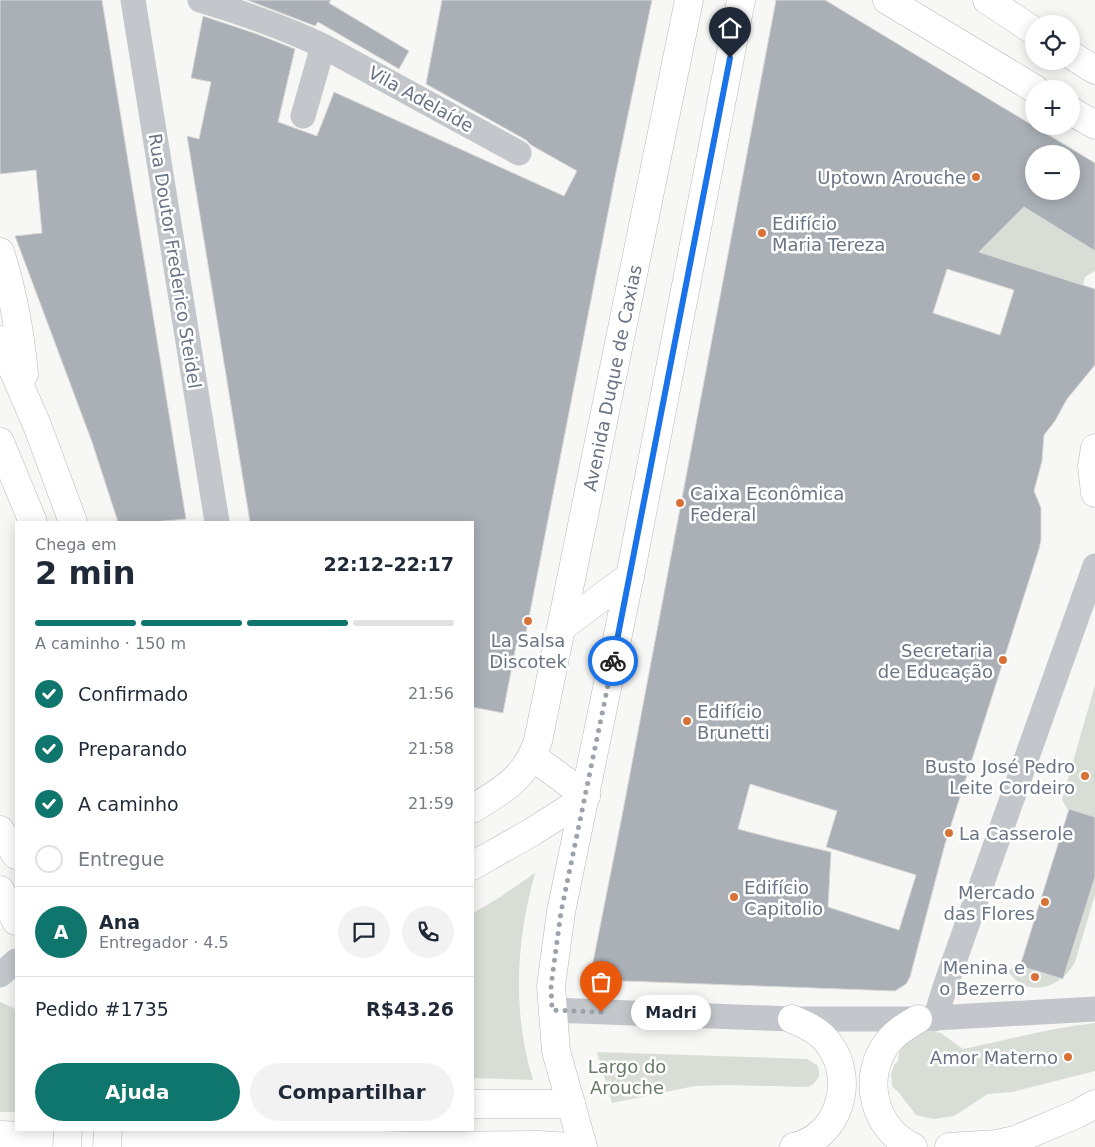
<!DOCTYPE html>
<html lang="pt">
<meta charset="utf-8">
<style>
:root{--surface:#fff;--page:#f2f2f3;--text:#1f2937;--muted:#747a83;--line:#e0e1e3;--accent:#0f766e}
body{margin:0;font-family:"DejaVu Sans",sans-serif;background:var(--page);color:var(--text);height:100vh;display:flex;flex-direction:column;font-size:19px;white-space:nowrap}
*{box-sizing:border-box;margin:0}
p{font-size:16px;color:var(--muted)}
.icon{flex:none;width:28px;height:28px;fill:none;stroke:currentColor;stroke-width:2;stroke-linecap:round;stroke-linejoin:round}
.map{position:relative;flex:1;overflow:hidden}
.details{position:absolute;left:15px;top:521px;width:459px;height:610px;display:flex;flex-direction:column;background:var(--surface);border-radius:0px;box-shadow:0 2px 12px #0003}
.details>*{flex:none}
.buttons{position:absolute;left:1025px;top:15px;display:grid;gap:10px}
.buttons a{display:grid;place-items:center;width:55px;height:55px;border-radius:50%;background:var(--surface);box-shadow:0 2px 12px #0003;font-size:25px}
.pin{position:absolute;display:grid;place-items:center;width:42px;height:42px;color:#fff;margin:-51px -21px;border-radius:50% 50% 50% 0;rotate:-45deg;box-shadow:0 0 5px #0007}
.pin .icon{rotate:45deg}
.courier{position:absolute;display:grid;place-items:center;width:50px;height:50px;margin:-25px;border:4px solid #1a73e8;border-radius:50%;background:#fff;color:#222;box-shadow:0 1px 6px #0007}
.bubble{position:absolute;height:35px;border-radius:18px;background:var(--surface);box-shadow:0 2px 12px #0003;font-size:16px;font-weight:600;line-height:35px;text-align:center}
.summary em{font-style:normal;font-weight:600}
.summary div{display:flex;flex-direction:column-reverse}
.summary{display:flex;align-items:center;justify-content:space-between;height:85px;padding:0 20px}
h1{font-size:32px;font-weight:600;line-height:38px}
.bar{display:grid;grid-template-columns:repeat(4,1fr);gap:8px 5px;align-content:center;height:60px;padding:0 20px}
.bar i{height:6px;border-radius:4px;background:var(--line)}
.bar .active{background:var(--accent)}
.bar p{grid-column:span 4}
.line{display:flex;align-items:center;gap:12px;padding:0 20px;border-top:1px solid var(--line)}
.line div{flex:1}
.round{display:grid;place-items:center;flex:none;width:52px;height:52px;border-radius:26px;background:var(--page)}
ol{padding:0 20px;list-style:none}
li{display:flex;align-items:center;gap:15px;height:55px}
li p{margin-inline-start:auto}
li .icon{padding:5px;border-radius:50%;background:var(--accent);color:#fff;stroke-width:4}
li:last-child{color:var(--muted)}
li i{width:28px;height:28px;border:2px solid var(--line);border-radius:50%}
.primary-button{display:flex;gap:10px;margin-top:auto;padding:10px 20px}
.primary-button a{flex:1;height:58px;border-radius:30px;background:var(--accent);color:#fff;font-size:20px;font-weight:600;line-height:58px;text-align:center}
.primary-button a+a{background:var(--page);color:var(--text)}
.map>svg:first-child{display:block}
</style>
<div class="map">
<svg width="1095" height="1147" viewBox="0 0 1095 1147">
<rect width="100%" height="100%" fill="#f7f7f5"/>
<path fill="#d8ded6" d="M1024 207 1095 251V271L1085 277 1083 285 1006 261 985 281 959 273 981 233 995 236Z
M1095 685V895L1075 962C1061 989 1026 999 1008 971L1034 955 1070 813 1062 800Z
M535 873C516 942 512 1011 533 1080L473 1078V913L497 899Z
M0 1002 14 1008 16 1014V1112H0Z
M1095 1023V1071L1012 1092 988 1094 954 1116 934 1119 916 1115 899 1093 892 1086 891 1074 894 1065 898 1061 901 1040 924 1030 941 1033 963 1049C1007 1040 1050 1028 1095 1023Z
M597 1052 807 1059 817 1065C822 1075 818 1082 808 1087L729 1085 695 1086 612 1103Z"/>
<path fill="#abb0b7" stroke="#d9d9d7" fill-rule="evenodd" d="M0 0H102L186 519 154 522H118L92 442 15 236 42 233 36 170 0 174Z
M247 0H331L329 3 409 51 399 69 318 22 315 26Z
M442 0H652L615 177 523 648 516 646 503 713 472 707V522H250L187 136 199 139 211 82 191 78 203 16 257 34 295 49 278 122 317 136 334 92 564 196 577 171 531 145 526 140 426 84Z
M776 0H825L1095 163V251L1024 207 979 252 1095 289V365L1067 399 1055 421 1044 435 1042 461 1034 491 1041 508V540L1039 549 945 844 910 977 906 984 895 991 597 980 591 972 622 816ZM1034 154H1071V191H1034ZM947 269 1014 290 1000 335 933 313ZM750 784 837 811 826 847 916 875 899 930 828 907 831 852 780 840 738 829Z
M1069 809 1095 817V877L1063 979 1020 966Z"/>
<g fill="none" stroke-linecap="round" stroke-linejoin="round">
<g stroke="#b6b9be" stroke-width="29">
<g id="secondary">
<path d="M1095 448 1092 466 1095 493"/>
<path d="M562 627 630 576"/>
<path d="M533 757 586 796"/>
<path id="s1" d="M472 809C503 790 526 778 538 741L689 0"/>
<path d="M0 830 16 855"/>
<path d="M472 866 532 832 576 804 586 796"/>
<path d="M0 890 16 921"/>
<path d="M792 1019C806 1025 820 1031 829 1044 856 1080 839 1137 794 1147"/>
<path d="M472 1104H571"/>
<path d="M0 1135 132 1140 428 1146 539 1145 570 1147"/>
<path d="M583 1147 556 1051 551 986 561 912 630 576 741 0"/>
<path d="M913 1147C873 1129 861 1076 888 1042 896 1032 906 1026 918 1019"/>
<path d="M949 1147 997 1144 1015 1140 1077 1114 1095 1104"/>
</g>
</g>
<g stroke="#b5b8bc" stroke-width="29">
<path id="primary" d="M887 0 1035 89
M987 0 1034 31
M1071 55 1095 70
M1071 111 1095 125"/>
</g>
<g stroke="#b6b9bc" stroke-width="29">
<path id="highway" d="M0 252C13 292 20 332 24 374
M0 340 37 425 73 522
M0 442 33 522"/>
</g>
<path stroke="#c3c6ca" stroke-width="25" d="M133 0 217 522
M200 0C243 13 282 26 323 46L519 153
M303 116 323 46
M0 975 16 961
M552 1010 792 1019H918L1095 1009
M935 1019 946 984 1095 566"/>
<use href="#secondary" stroke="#fff" stroke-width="28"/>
<use href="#primary" stroke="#fff" stroke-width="28"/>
<use href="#highway" stroke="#fff" stroke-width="28"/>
<g stroke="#b6b9bc" stroke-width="29" stroke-linecap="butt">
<path id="highway-bridge" d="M67 1147 68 1130
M107 1147 108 1130"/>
</g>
<use href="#highway-bridge" stroke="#fff" stroke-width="28"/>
</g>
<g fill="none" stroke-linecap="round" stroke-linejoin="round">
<path stroke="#9ba2ac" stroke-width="5" stroke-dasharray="0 9" d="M601 1012 552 1010 551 986 561 912 613 661"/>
<path stroke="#1a73e8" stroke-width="6" d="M613 661 730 58"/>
</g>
<g fill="#d77136" stroke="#fff" stroke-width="2">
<circle cx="976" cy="177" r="5"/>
<circle cx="762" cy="233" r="5"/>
<circle cx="680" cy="503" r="5"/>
<circle cx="528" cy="621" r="5"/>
<circle cx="1003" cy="660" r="5"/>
<circle cx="687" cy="721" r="5"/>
<circle cx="1085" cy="776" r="5"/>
<circle cx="949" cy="833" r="5"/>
<circle cx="734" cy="897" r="5"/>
<circle cx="1045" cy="902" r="5"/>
<circle cx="1035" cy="977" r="5"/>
<circle cx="1068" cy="1057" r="5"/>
</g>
<g text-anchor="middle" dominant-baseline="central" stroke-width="5" stroke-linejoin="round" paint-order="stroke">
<g font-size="18" fill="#697484" stroke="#fff">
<text transform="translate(421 99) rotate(29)">Vila Adelaíde</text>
<text transform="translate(175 261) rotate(81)">Rua Doutor Frederico Steidel</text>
<text stroke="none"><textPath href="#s1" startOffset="468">Avenida Duque de Caxias</textPath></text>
</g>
<g font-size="18" fill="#697484" stroke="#fff" text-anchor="end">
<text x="966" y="177">Uptown Arouche</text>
<text x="772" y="223" text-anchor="start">Edifício<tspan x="772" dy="21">Maria Tereza</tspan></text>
<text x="690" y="493" text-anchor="start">Caixa Econômica<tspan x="690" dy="21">Federal</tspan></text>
<text x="528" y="640" text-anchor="middle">La Salsa<tspan x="528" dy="21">Discotek</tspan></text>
<text x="993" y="650">Secretaria<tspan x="993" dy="21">de Educação</tspan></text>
<text x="697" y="711" text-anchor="start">Edifício<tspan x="697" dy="21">Brunetti</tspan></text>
<text x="1075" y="766">Busto José Pedro<tspan x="1075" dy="21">Leite Cordeiro</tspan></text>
<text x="959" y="833" text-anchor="start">La Casserole</text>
<text x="744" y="887" text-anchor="start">Edifício<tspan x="744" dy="21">Capitolio</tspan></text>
<text x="1035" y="892">Mercado<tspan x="1035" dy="21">das Flores</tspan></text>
<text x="1025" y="967">Menina e<tspan x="1025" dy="21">o Bezerro</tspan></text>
<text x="1058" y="1057">Amor Materno</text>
</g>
<g font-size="18" fill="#687b67" stroke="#fff">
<text x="627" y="1066">Largo do<tspan x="627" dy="21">Arouche</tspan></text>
</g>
</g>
</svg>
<div class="buttons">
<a><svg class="icon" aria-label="locate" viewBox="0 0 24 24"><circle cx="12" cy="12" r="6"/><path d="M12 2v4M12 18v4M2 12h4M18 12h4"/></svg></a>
<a>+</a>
<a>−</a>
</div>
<div class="pin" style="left:601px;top:1012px;background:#ea580c"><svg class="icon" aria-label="bag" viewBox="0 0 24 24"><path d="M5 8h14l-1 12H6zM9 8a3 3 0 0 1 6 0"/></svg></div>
<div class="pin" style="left:730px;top:58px;background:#1f2937"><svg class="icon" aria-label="home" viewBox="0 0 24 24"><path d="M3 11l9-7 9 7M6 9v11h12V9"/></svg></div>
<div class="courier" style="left:613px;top:661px"><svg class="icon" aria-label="bike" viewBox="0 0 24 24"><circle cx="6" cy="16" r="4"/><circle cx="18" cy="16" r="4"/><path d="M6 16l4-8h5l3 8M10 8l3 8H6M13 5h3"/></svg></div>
<div class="bubble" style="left:631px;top:995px;width:80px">Madri</div>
<section class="details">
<div class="summary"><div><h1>2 min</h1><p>Chega em</p></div><em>22:12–22:17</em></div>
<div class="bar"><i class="active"></i><i class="active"></i><i class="active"></i><i></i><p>A caminho · 150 m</p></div>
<ol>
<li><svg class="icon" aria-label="check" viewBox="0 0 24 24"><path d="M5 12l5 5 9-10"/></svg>Confirmado<p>21:56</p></li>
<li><svg class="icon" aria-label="check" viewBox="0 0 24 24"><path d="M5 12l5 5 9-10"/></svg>Preparando<p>21:58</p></li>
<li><svg class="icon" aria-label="check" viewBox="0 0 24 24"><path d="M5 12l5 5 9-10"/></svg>A caminho<p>21:59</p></li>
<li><i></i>Entregue</li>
</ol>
<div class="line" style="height:90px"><b class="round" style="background:var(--accent);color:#fff">A</b><div><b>Ana</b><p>Entregador · 4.5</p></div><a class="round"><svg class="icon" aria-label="chat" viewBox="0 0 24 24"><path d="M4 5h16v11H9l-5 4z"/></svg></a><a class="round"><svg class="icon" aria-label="phone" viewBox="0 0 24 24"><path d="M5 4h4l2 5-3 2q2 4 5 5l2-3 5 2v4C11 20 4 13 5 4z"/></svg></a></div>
<div class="line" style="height:65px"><div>Pedido #1735</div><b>R$43.26</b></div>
<div class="primary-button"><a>Ajuda</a><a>Compartilhar</a></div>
</section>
</div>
